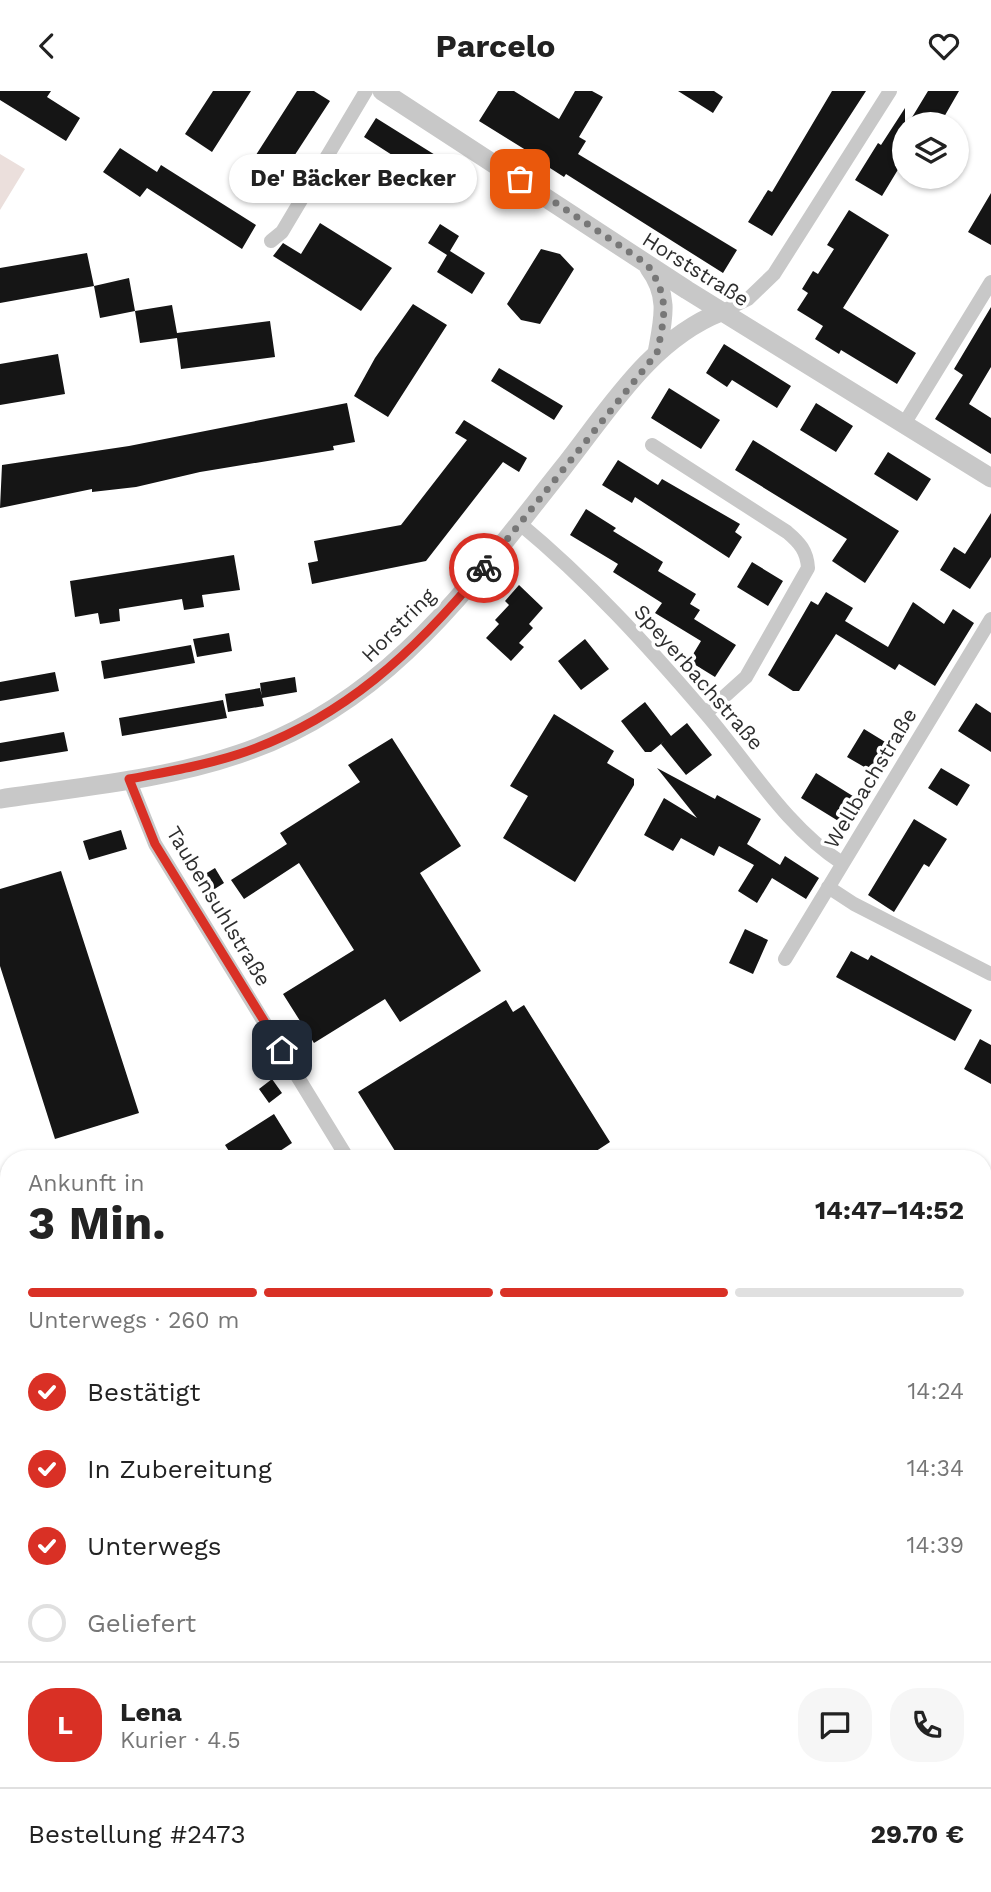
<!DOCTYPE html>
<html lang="de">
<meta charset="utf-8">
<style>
:root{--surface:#fff;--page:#f6f6f6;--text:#222;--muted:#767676;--line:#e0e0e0;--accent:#d93025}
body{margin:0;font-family:"Work Sans",sans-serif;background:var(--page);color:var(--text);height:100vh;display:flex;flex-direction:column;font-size:26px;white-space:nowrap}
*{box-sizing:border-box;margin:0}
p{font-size:23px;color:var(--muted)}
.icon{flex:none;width:38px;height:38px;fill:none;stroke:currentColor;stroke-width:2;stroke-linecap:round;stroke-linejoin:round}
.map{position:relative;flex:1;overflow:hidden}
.panel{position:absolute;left:0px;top:1059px;width:992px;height:744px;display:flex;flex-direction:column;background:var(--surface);border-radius:28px 28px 0 0;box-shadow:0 2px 5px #0004}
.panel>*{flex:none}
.fabs{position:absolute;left:892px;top:21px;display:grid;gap:14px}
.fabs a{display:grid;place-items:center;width:77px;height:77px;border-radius:50%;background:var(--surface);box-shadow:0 2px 5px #0004;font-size:35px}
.pin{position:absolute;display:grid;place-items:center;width:60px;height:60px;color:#fff;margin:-30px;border-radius:14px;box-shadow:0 4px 10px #0006}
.courier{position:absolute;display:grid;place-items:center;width:70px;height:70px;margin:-35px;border:5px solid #d93025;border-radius:50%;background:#fff;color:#222;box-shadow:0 2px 9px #0007}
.bubble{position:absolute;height:49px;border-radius:24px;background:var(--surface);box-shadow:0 2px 5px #0004;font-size:23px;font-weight:700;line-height:49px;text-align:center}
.headline em{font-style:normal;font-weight:700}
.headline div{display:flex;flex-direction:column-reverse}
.headline{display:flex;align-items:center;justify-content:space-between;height:119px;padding:0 28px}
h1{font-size:46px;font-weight:700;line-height:52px}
.bar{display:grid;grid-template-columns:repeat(4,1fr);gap:10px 7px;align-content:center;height:84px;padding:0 28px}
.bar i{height:9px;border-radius:5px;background:var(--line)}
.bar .current{background:var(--accent)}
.bar p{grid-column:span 4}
.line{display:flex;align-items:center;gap:18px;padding:0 28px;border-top:2px solid var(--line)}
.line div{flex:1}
.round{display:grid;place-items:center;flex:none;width:74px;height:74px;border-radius:28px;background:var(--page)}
ol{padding:0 28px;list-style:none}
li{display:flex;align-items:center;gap:21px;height:77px}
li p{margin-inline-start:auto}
li .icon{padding:7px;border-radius:50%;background:var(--accent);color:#fff;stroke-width:4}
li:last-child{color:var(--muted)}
li i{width:38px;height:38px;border:4px solid var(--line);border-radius:50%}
header{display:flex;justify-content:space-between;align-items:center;height:91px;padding:0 28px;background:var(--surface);font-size:32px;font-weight:700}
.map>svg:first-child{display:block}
</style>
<header><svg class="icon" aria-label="back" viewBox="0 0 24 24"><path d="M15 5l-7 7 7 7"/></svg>Parcelo<svg class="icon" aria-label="heart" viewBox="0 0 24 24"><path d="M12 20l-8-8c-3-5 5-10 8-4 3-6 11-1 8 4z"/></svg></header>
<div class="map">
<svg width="991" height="1801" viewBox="0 0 991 1801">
<rect width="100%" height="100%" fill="#fff"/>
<path fill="#ebdfdc" d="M0 63 25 78 0 119Z
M9 1500V1642L0 1646V1503Z"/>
<path fill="#151515" d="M0 0H51L47 6 80 27 66 50 0 9Z
M213 0H251L212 61 185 43Z
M297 0H314L330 10 272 99 245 81Z
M498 0H514L559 28 575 0H592L603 6 579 46 586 50 578 63 737 159 723 182 566 83 564 86 528 63 529 61 479 30Z
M678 0H714L723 6 713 22Z
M832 0H866L772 145 748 131 768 99 772 101Z
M928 0H959L940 33H908Z
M905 17V67L882 105 855 89 878 52 881 54Z
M376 27 448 72 432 98 399 77 403 71 364 46Z
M120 57 157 81 161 74 256 134 242 158 147 97 140 106 103 81Z
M991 102V154L968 141Z
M849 119 889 144 843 217 916 262 897 293 841 259 839 263 815 248 823 235 797 219 808 202 802 198 813 180 818 183 834 158 827 154Z
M320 132 392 177 361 220 273 165 283 152 301 163Z
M440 133 459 145 450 160 485 182 472 203 437 181 447 164 428 152Z
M541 158 560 163 574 178 540 233 521 229 507 213Z
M87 162 94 195 0 212V177Z
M129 187 135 220 100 227 94 195Z
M413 213 447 234 388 326 354 305 375 267Z
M172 214 177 242 270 230 275 266 181 278 177 247 140 252 135 220Z
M991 216V276L969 313 991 327V363L935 328 963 284 954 278Z
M724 253 791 295 777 317 732 289 727 296 706 282Z
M58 263 65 303 0 314V273Z
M499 277 563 315 554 329 491 290Z
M669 297 720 329 701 358 651 327Z
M347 312 355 351 333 355 334 359 200 381 136 396 92 401V398L0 417 2 374 129 355Z
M816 312 853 335 836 361 800 339Z
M464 329 527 367 519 381 503 371 426 470 312 493 308 472 318 470 314 450 401 434 467 349 455 342Z
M753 349 899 440 865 492 832 470 847 448 735 379Z
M888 361 931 388 917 410 874 383Z
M618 369 658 394 662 388 740 433 735 441 742 446 729 467 635 406 632 412 602 394Z
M586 418 616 437 613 440 663 471 658 480 696 503 690 513 700 519 694 528 736 554 715 586 689 570 701 550 655 522 662 512 613 481 618 473 570 444Z
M991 422V466L970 498 940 479 954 456 965 463Z
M234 464 240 499 202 504 204 516 184 519 182 508 119 518 120 530 100 533 98 522 75 526 70 490Z
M752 471 783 490 768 515 737 496Z
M519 494 543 517 529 533 533 537 519 552 524 556 511 570 486 547 499 533 495 529 509 514 505 510Z
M826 501 853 517 845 530 888 556 913 511 944 533 953 518 974 532 935 595 899 573 895 579 836 543 799 600H793L768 584 811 510 818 514Z
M229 542 232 560 197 566 193 548Z
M585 548 609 578 581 599 558 570Z
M191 554 195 572 104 588 101 570Z
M55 581 59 600 0 610V591Z
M295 586 297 601 262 607 260 592Z
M260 597 264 615 228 621 225 603Z
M223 609 227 627 122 645 119 627Z
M645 611 671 645 687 632 712 664 686 684 661 653 667 648 651 661H645L621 630Z
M976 612 991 622V661L958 640Z
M554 623 614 660 607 672 634 688V694L575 791 503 747 528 705 510 695Z
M864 638 895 657 878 684 847 666Z
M64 641 68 660 0 671V652Z
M392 647 461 755 420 782 481 880 400 931 385 908 314 952 283 903 354 859 299 772 244 808 231 789 287 753 280 742 360 691 348 674Z
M657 677 715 708 717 704 761 728 747 753 780 774 785 765 819 787 806 808 772 787 757 812 738 800 754 774 719 755 714 765 681 747 673 760 644 744 664 707 697 727Z
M941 677 970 694 957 715 928 697Z
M816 682 856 707 840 731 801 707Z
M914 728 947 748 929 776 924 773 894 821 868 804Z
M121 739 127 758 89 769 83 750Z
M215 777 224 792 210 801 200 786Z
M61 780 139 1022 55 1048 0 875V798Z
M745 838 768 849 753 883 729 872Z
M851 860 868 869 871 864 972 919 955 950 836 886Z
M506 909 513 921 524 914 610 1051 584 1068H400L358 1001Z
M980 948 991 954V993L964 978Z
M272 988 282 1002 269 1012 259 998Z
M274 1023 292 1052 268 1068H234L225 1054Z"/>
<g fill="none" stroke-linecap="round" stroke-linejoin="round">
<path stroke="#c8c8c8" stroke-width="14" d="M271 150 282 141 366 0
M721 221 748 208 774 183 890 0
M904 333 991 191
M652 354 787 441C800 452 807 460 808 477L746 586 706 622
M519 432C588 489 648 555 706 623 749 673 786 736 842 772
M129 688 155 753 348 1068
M828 796 854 813 991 883
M785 868 991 528
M984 1248 991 1244
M984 1296 991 1299
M984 1473 991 1478
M258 1801 261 1794"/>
<path stroke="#c8c8c8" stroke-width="19" d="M382 0 687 199 991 387
M649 177C670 205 663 229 657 262
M0 708C79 696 163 689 239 663 387 614 469 495 562 378 608 320 650 249 721 221"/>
<path stroke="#838383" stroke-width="5" stroke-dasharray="7 5" stroke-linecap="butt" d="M984 1118 991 1115
M984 1130 991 1127
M984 1155 991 1152
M984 1173 991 1170
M984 1188 991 1185
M984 1208 991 1204
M0 1486 9 1484
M0 1591 9 1587
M0 1622 9 1618"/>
</g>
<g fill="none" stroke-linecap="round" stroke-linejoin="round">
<path stroke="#777" stroke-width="7" stroke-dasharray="0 12.6" d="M484 477 657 262C665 224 670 207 647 173L520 88"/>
<path stroke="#d93025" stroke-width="9" d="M282 959 155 753 129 688C165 681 203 675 239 663 342 629 416 560 484 477"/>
</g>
<g text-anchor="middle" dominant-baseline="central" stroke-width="7" stroke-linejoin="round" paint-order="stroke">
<g font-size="21" fill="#2e2e2e" stroke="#fff">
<text transform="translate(696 178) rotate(32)">Horststraße</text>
<text transform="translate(398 534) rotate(-45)">Horstring</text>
<text transform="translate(699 586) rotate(49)">Speyerbachstraße</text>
<text transform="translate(870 687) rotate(-59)">Wellbachstraße</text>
<text transform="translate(219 815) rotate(59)">Taubensuhlstraße</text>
</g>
</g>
</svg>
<div class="fabs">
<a><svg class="icon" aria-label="layers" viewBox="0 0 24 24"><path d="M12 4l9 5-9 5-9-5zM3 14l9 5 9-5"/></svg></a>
</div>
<div class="pin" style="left:520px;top:88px;background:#ea580c"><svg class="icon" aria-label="bag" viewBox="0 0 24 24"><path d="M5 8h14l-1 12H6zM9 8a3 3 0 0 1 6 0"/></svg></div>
<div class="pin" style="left:282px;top:959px;background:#1f2937"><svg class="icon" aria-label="home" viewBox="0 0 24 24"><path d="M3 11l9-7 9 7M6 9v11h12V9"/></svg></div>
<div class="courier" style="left:484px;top:477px"><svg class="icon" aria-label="bike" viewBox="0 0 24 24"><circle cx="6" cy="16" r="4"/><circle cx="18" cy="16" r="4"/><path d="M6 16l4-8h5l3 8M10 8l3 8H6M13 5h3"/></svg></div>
<div class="bubble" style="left:229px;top:63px;width:248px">De' Bäcker Becker</div>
<section class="panel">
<div class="headline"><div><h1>3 Min.</h1><p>Ankunft in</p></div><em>14:47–14:52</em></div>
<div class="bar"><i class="current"></i><i class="current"></i><i class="current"></i><i></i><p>Unterwegs · 260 m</p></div>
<ol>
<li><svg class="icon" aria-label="check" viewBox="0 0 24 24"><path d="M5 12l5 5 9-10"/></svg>Bestätigt<p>14:24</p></li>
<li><svg class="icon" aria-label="check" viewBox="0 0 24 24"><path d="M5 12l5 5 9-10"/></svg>In Zubereitung<p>14:34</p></li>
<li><svg class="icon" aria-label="check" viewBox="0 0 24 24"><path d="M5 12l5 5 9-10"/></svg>Unterwegs<p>14:39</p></li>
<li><i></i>Geliefert</li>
</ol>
<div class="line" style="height:126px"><b class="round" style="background:var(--accent);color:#fff">L</b><div><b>Lena</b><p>Kurier · 4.5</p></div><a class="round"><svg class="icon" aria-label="chat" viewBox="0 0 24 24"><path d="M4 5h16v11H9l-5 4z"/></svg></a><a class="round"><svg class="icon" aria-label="phone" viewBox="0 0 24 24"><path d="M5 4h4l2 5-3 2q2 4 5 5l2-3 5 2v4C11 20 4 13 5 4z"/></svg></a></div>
<div class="line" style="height:91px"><div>Bestellung #2473</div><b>29.70 €</b></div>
</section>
</div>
